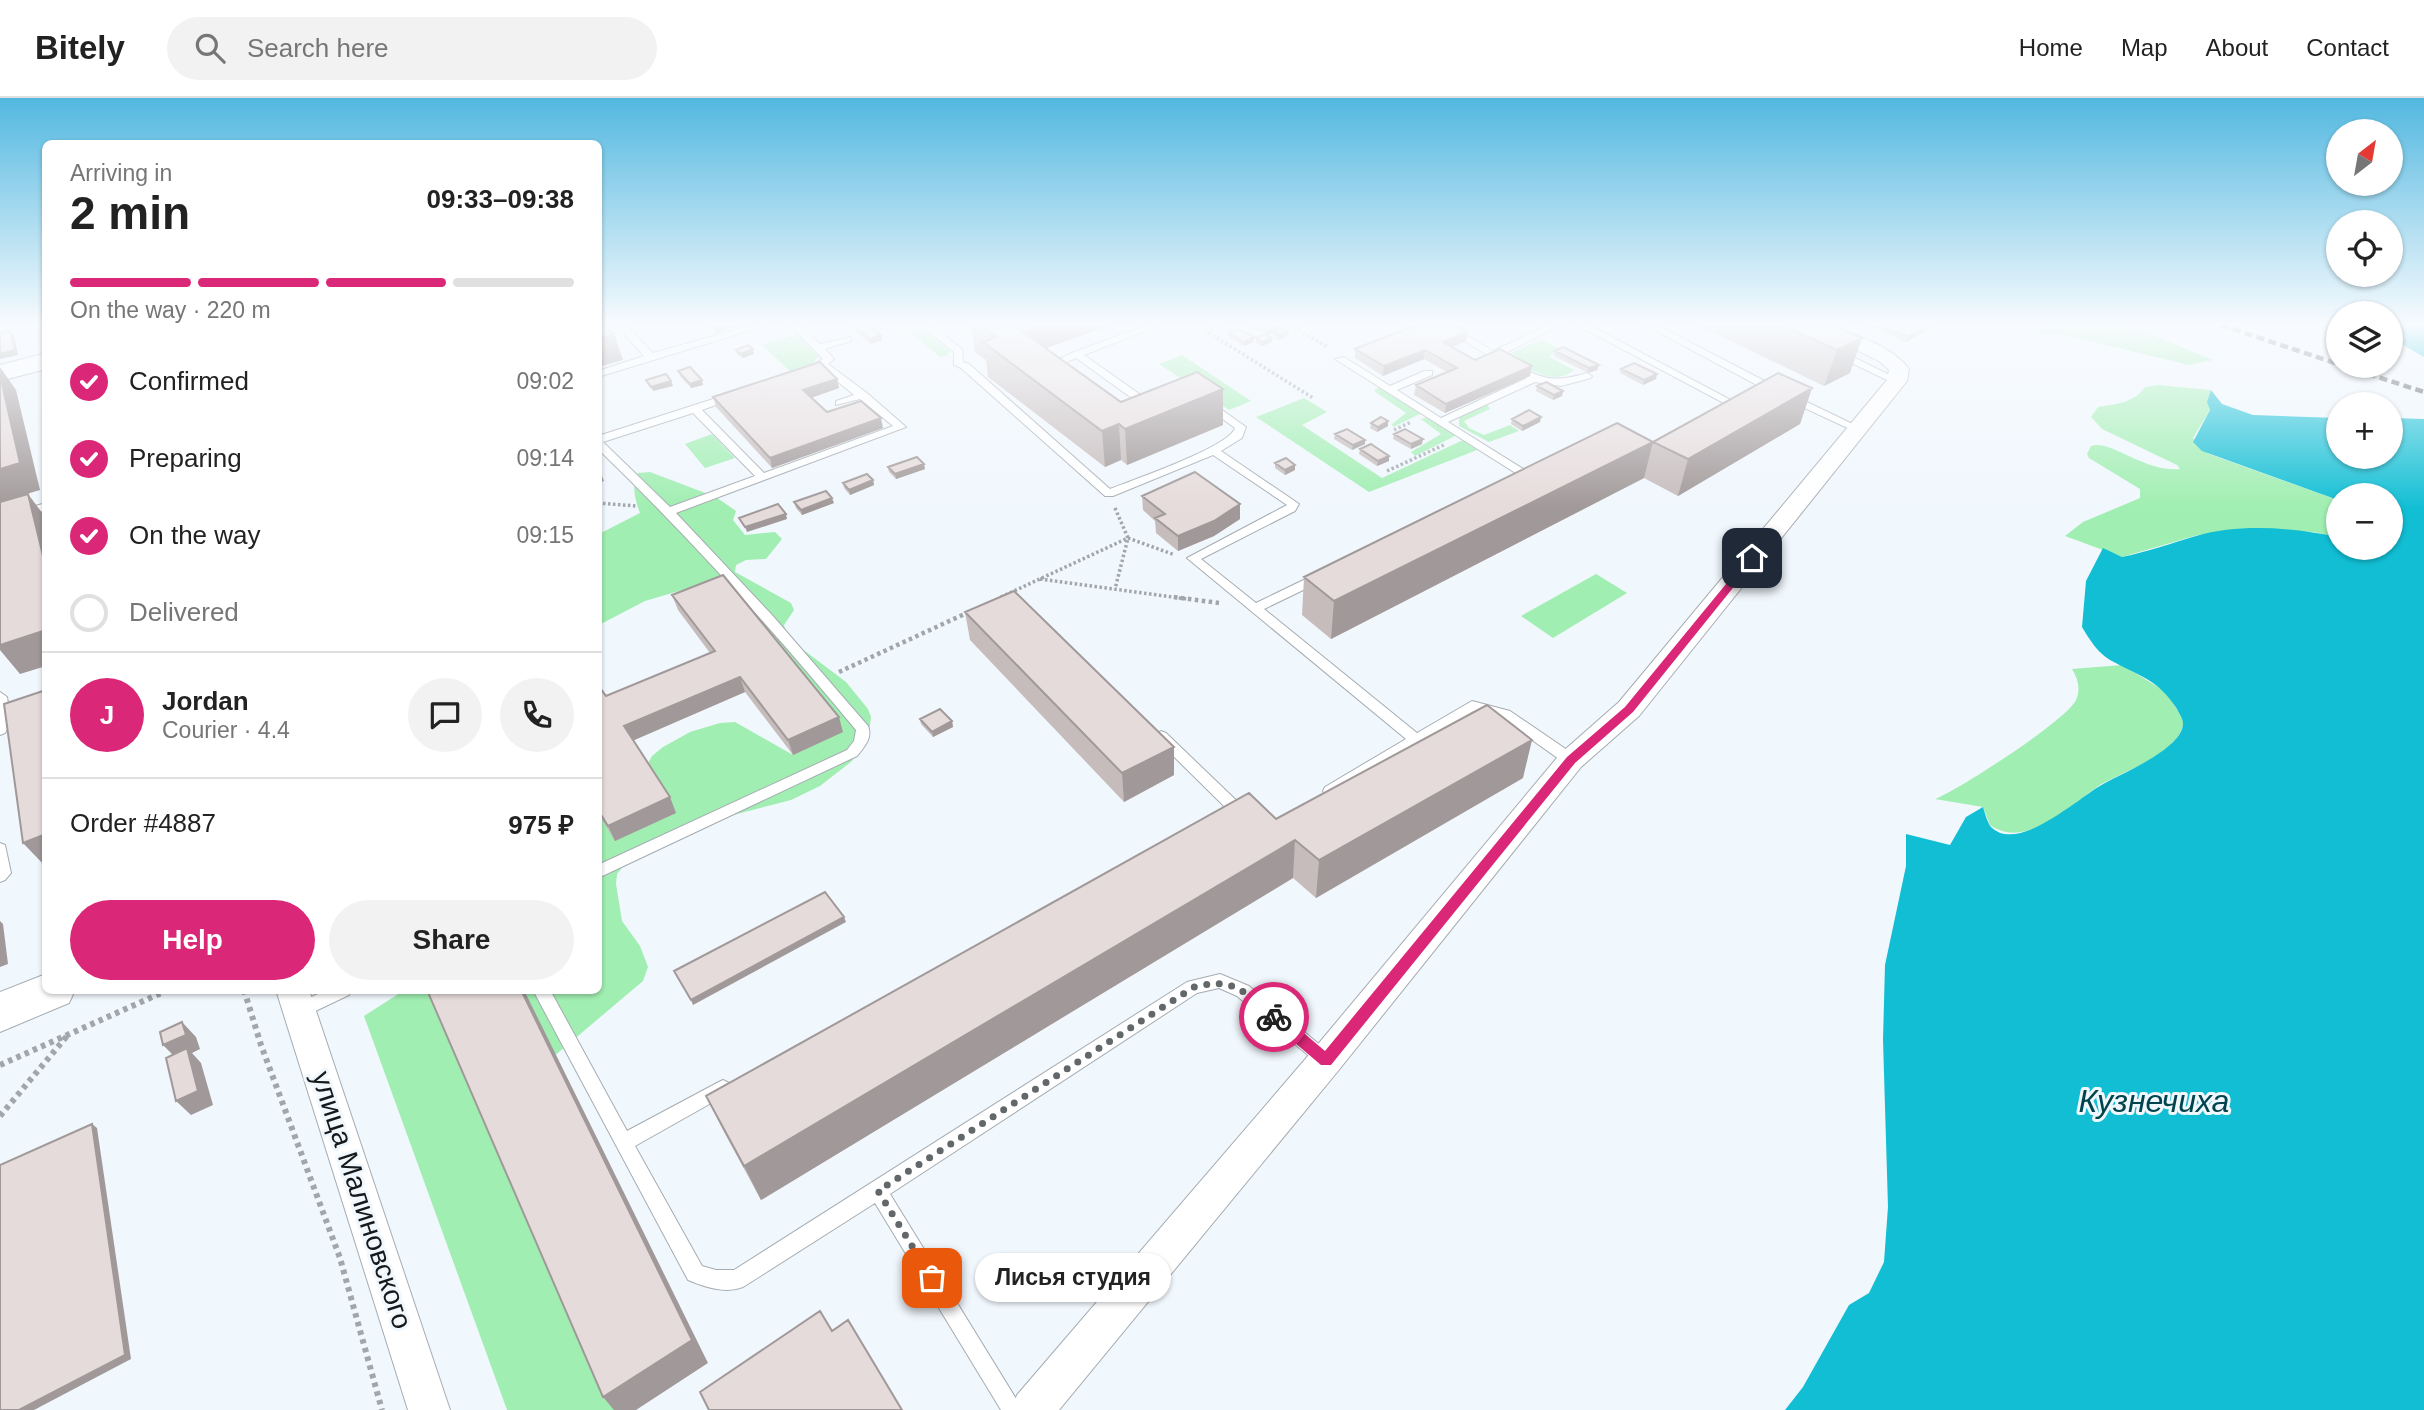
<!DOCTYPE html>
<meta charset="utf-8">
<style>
:root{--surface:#fff;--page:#f2f2f2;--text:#222;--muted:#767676;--line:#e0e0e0;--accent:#db2777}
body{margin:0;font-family:Arial,sans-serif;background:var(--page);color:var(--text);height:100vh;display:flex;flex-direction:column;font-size:26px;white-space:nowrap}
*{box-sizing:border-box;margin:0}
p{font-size:23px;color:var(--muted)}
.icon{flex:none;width:38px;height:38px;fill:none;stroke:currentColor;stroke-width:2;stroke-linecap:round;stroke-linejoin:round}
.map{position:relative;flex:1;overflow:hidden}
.panel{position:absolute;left:42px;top:42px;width:560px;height:854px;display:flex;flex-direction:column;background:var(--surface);border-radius:10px;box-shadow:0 2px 5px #0004}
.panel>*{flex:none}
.needle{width:46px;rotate:31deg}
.tools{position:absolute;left:2326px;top:21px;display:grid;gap:14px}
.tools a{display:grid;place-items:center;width:77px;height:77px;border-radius:50%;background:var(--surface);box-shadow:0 2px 5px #0004;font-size:35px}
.pin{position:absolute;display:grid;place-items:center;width:60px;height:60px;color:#fff;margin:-30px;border-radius:14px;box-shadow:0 4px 10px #0006}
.courier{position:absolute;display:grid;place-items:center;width:70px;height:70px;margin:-35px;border:5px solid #db2777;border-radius:50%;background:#fff;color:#222;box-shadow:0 2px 9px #0007}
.bubble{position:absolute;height:49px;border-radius:24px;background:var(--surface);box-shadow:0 2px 5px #0004;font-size:23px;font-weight:600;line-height:49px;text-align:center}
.summary em{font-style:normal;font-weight:600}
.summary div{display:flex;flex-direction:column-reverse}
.summary{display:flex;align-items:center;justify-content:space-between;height:119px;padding:0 28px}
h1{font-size:46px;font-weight:600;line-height:52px}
.bar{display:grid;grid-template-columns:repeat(4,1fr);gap:10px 7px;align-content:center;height:84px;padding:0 28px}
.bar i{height:9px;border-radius:5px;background:var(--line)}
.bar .active{background:var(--accent)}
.bar p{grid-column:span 4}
.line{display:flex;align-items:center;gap:18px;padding:0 28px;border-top:2px solid var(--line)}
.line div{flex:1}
.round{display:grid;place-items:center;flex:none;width:74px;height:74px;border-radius:37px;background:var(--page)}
ol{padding:0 28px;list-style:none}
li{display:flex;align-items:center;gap:21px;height:77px}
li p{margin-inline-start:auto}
li .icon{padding:7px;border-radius:50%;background:var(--accent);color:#fff;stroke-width:4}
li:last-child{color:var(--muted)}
li i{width:38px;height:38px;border:4px solid var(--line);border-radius:50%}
.action{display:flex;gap:14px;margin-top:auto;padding:14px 28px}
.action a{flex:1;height:80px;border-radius:42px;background:var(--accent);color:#fff;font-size:28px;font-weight:600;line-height:80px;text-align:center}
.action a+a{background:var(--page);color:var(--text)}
header{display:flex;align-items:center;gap:42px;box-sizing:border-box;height:98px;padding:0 35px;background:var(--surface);border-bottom:2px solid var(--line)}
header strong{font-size:33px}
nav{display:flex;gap:38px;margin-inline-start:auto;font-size:24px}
.search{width:490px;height:63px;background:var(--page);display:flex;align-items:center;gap:18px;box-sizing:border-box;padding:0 24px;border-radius:38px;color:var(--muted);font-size:26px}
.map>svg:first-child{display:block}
</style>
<header>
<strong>Bitely</strong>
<div class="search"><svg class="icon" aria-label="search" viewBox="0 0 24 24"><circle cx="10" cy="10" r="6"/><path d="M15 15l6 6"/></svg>Search here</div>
<nav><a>Home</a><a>Map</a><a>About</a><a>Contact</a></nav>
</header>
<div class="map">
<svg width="2424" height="1312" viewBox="0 0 2424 1312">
<rect width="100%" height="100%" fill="#f0f7fd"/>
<path fill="#a0eeb1" d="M2024 227H2127L2213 262 2189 267 2057 235 2044 237Z
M915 231 929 235 950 253 947 258 940 259 908 233Z
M797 236 818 258 812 268 791 274 762 247Z
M1542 241 1559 251 1549 259 1574 272C1551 290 1528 269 1507 257Z
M1182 257 1251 303 1229 312 1159 266Z
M2158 287 2211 292 2210 312 2193 340 2209 356 2338 402V439L2313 434 2243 432 2198 437 2122 459 2065 438 2083 424 2140 400V391L2089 360 2087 356 2091 348C2111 341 2145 375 2180 371L2177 367 2102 331 2091 319 2098 309C2116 306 2134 305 2145 289Z
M1379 289 1422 315 1393 329 1392 326 1406 315 1374 293Z
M1304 300 1327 314 1302 327 1382 380 1463 342 1477 352 1369 394 1256 319Z
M1487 306 1490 311 1464 323 1469 330 1484 337 1510 327 1519 333 1489 344 1459 328V318Z
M1428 319 1457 337 1415 358 1411 354 1441 336 1421 321Z
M712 336 735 360 705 370 685 346Z
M650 374 716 399 736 413 733 422 745 437 775 434 782 441 766 461 746 462 736 467 735 474 791 505 794 512 784 527 786 534 797 547 846 584 868 611 871 619 869 635 852 663 820 688 791 702 683 730 664 749 625 766 617 776 616 786 622 823 640 848 648 869 643 883 553 959 524 893 598 892 599 715 642 677 652 658 663 649 690 634 720 625 735 624 793 657 709 484 645 503 599 527V436L640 415C635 402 631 387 638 375Z
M1596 476 1627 495 1553 540 1521 518Z
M2122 567 2166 594 2184 623C2179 657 2125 672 2100 687 2071 706 2027 753 1990 727L1983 709 1935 701C1957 693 2067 622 2076 602 2081 591 2078 581 2072 571Z
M403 893H494L618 1312H507L364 918Z"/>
<path fill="#11bed4" d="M2390 227H2424V259L2391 240Z
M2211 292 2222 306 2253 317 2338 320V359H2390L2391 320 2424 321V1312H1785L1803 1289 1849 1207 1869 1195 1884 1164 1888 1109 1883 942 1885 867 1906 768V736L1950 747 1966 719 1983 709C1985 715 1987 724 1991 729 2019 757 2081 697 2105 685 2123 675 2184 650 2183 625 2183 620 2179 616 2177 611 2158 581 2139 578 2110 562 2098 555 2089 541 2082 529L2086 483 2103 450 2122 459C2147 454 2172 445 2196 438 2241 425 2294 430 2338 439V450H2390V397H2338V402L2202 353 2193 344 2210 312 2207 304Z"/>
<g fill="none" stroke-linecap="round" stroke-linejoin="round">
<g stroke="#a5acb2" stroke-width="2">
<path id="lane" d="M616 227H626L653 255 753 227H768L598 279V273L644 258Z
M790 227H800L820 246 851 239V243L825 251 834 261 828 266 867 295 906 329 676 415 772 517 868 628C873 640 864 649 857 658L598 780V767L847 652 854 643 856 632C775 534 690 440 598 351V338L732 295 737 298 736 300 702 312 764 375 893 328 860 301 836 307V303L854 297 821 270H814V266L823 261ZM693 315 755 378 670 409 603 344Z
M876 227H932L962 251 963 264 969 266 1110 391C1133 382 1229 349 1235 330L1202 306 1203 304H1211L1246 329 1242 340 1221 353 1299 406 1295 413 1201 461 1256 505 1316 476H1324L1326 479 1324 482 1264 511 1417 635 1472 603 1510 613 1576 658 1578 662 1576 666H1566L1501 620 1474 613 1335 697H1325L1323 693 1325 689 1406 641 1187 460 1287 407 1213 357 1113 398H1105L961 270 954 267V254L927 232 881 230Z
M1147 227H1161L1084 257 1155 307V311H1147L1076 260 1049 272 1040 270 1074 254Z
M1436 227H1448L1493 253 1549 227H1562L1501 257C1536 277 1545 288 1587 275L1592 278 1591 280 1561 288 1535 284 1448 324 1533 377V381H1525L1335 261 1344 259 1390 288 1424 273H1432V277L1397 292 1441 320 1527 280Z
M1577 227H1589L1744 309 1739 312 1735 311Z
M1645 227H1657L1778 290 1863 331 1858 334 1854 333 1770 294Z
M1835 253H1841L1902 283 1893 285 1835 257Z
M46 405V412L0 425V418Z
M0 594 7 599 11 623 5 635 0 637Z
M1161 633 1166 635 1240 706 1242 710 1240 714H1230L1156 641 1154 638Z
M0 745 5 747 11 775 5 782 0 784Z
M1220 876 1249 888 1332 957 1335 962 1332 967 1326 969 1320 967 1237 898 1219 890 1197 895 890 1096 1023 1312H1001L875 1105 743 1189C725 1196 705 1189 688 1182L533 892H550L627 1033 717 985 723 982 729 985 732 990 729 995 635 1048 702 1168 716 1172H734L1187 884Z
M326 892H351L349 897 307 917 301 919 295 917 293 912 295 907Z"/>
</g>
<g stroke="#a5acb2" stroke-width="2">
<path id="street" d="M1805 227C1836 227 1890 245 1909 271L1907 283 1639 618 1581 669 1338 973 1059 1312H1011L1017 1297 1314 951 1561 655 1619 604 1887 282 1889 272 1879 263Z
M276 892H309L450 1312H408Z"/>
</g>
<g stroke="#a5acb2" stroke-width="2">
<path id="secondary" d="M46 255V271L0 283V267Z
M46 876V892H75L69 905 0 934V894Z"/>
</g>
<path stroke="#a0a6aa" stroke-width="3.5" stroke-dasharray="2.5 2.5" stroke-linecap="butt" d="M1222 227 1206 233 1313 300
M1290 227 1329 250
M1394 332 1411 324
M1387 373 1446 346
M598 405 636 408
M1115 410 1128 440 1115 491
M1040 481 1187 501
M1001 499 1128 440 1175 457"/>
<path stroke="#a0a6aa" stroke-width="4.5" stroke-dasharray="3.5 3.5" stroke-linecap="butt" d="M1174 499 1219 505
M839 574 971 513"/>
<path stroke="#a0a6aa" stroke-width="6" stroke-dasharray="4.5 4.5" stroke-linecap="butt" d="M244 892 261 947 340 1160 382 1312
M0 967 168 892
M0 1018 67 938"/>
<use href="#lane" fill="#fff" fill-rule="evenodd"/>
<use href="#street" fill="#fff" fill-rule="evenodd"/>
<use href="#secondary" fill="#fff" fill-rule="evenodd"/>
<path stroke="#4b4f52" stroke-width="4.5" stroke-dasharray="8 4.5" stroke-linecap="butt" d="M2221 227 2338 266
M2344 268 2424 294"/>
</g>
<path fill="#c6bcbc" d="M708 227H741L716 235Z
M851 227H868L881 237 882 242 871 246 851 230Z
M971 227H1111L1046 250 1121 304 1223 291V327L1127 367 1121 362 1105 369 988 279 986 262 975 254Z
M1253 227H1273L1277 229V232L1288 237 1279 242 1273 238V235L1268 237 1271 244 1262 248 1256 245V240L1265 236 1253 230Z
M1698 227H1834L1850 275 1824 288Z
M1867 227H1937L1906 244Z
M1467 234 1466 243 1452 249 1475 262 1532 268 1530 278 1445 315 1414 297 1416 287 1447 274 1424 261 1383 278 1355 260V251Z
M1229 235 1254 239V244L1244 248 1229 240Z
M736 252 754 256 743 260 737 256Z
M1555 253 1599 267 1597 272 1588 275 1554 258Z
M1621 271 1656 281 1643 287 1620 275Z
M678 273 703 287 691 290 680 278Z
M837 281 839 290 811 300 827 314 883 330 772 370 716 309 713 299Z
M1537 288 1563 293 1562 298 1553 302 1536 293Z
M1812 290 1800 326 1678 398 1644 380 1331 541 1302 517 1304 479 1653 344Z
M1512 321 1540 324 1522 333 1511 326Z
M1371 325 1388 328 1377 334 1370 330Z
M1335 336 1365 346 1352 352 1334 341Z
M1394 336 1422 346 1411 351 1393 341Z
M1360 351 1389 363 1377 368 1359 356Z
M1275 365 1295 367V372L1285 377 1275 370Z
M888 369 925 371 896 381 889 374Z
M873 382 874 387 850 397 844 390 843 385Z
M1142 398 1240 406V421L1214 438 1178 453 1156 435 1155 423 1143 412Z
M794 404 834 405 802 417 796 410Z
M672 497 843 634 793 657 745 594 633 642 676 715 615 743 598 715V587L606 598 710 555 678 512Z
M965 514 1174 677 1124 704 970 542Z
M920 621 952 623 953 629 933 639 921 626Z
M1523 680 1316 800 1293 780 761 1102 724 1034 706 998 1276 721Z"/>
<path fill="#a19999" d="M713 227H741L716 235Z
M1030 227H1111L1041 252 1023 234Z
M1931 227H1937L1906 244 1908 239Z
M1277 229V234H1273V235L1267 238V233Z
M10 233 14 237 18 257 0 261V256Z
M1288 233V237L1279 242V237Z
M1467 234 1466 243 1442 253 1443 244Z
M614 236 623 262 598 269V241Z
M881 237 882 242 871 246 870 241Z
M1254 239V244L1244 248V244Z
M1272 240 1271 244 1262 248V244Z
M1862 240 1850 275 1824 288 1837 252Z
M753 251 754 256 743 260 741 256Z
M1425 252 1424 261 1383 278 1384 268Z
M1599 267 1597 272 1588 275 1589 270Z
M1532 268 1530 278 1445 315 1446 306Z
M0 269 16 292 40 392 0 404Z
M1657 276 1656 281 1643 287 1644 282Z
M837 281 839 290 805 302 803 292Z
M702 282 703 287 691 290 690 286Z
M671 283 673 288 653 293 651 289Z
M1812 290 1800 326 1678 398 1688 361Z
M1223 291V327L1127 367 1125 331Z
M1563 293 1562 298 1553 302 1554 297Z
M1541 319 1540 324 1522 333 1523 328Z
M881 320 883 330 772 370 770 360Z
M1388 323V328L1377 334 1378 329Z
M1119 326 1121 362 1105 369 1102 333Z
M1423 341 1422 346 1411 351V346Z
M1365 342V346L1352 352 1353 347Z
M1653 344 1644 380 1331 541 1334 503Z
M1389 358V363L1377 368 1378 363Z
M924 366 925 371 896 381 895 376Z
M1295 367V372L1285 377V372Z
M602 378 604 383 598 385V379Z
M873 382 874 387 850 397 849 392Z
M28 396 46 420V470Z
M832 400 834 405 802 417 801 412Z
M1240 406V421L1214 438 1178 453V438Z
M786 416 787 421 747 434 745 429Z
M46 532V568L20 576 0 552V547Z
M740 579 745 594 630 644 624 628Z
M839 619 843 634 793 657 788 642Z
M952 623 953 629 933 639 932 634Z
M1532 642 1523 680 1316 800 1319 762Z
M1174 649V677L1124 704 1122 675Z
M670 699 676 715 615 743 608 728Z
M46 736V769L23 745Z
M1295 742 1293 780 761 1102 744 1068Z
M844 819 846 824 693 907 691 902Z
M0 823 3 826 8 866 0 869Z
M521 892H524L708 1265 636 1312H614L603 1299Z
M182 924 196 939 200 951 192 955 201 965 213 1007 191 1017 176 1003 178 962 163 947Z
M92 1026 97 1030 131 1261 34 1312H19Z"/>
<path fill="#e6dbdb" stroke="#a19999" stroke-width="2" d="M598 227H605L614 236 598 241Z
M852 227H868L881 237 870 241Z
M980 227H1038L1039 228 1023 234 1121 304 1197 274 1223 291 1125 331 1119 326 1102 333 983 244 997 239Z
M1257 227H1273L1277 229 1267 233Z
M1416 227H1455L1467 234 1443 244 1475 262 1500 251 1532 268 1446 306 1416 287 1457 270 1425 252 1384 268 1355 251Z
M1781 227H1834L1862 240 1837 252Z
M1879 227H1931L1908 239Z
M1282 230 1288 233 1279 237 1273 234Z
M1239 231 1254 239 1244 244 1229 235Z
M10 233 15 252 0 256V235Z
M1265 236 1272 240 1262 244 1256 240Z
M748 247 753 251 741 256 736 252Z
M1563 249 1599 267 1589 270 1555 253Z
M820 264 837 281 803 292 827 314 861 303 881 320 770 360 713 299Z
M1634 265 1657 276 1644 282 1621 271Z
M690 269 702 282 690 286 678 273Z
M1778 275 1812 290 1688 361 1653 344Z
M666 276 671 283 651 289 646 282Z
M0 277 20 365 0 371Z
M1546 284 1563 293 1554 297 1537 288Z
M1529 312 1541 319 1523 328 1512 321Z
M1381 319 1388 323 1378 329 1371 325Z
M1617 325 1653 344 1334 503 1304 479Z
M1347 331 1365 342 1353 347 1335 336Z
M1405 331 1423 341 1411 346 1394 336Z
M1371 346 1389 358 1378 363 1360 351Z
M917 359 924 366 895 376 888 369Z
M1286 360 1295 367 1285 372 1275 365Z
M1195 374 1240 406 1214 423 1178 438 1155 420 1165 416 1142 398Z
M867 376 873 382 849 392 843 385Z
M826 393 832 400 801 412 794 404Z
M28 396 46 470V532L0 547V404Z
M778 406 786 416 745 429 739 420Z
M723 477 839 619 788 642 740 579 624 628 670 699 608 728 598 712V587L606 598 715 553 672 497Z
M1014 493 1174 649 1122 675 965 514Z
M46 592V736L23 745 4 606Z
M1487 607 1532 642 1319 762 1295 742 744 1068 706 998 1249 695 1276 721Z
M940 611 952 623 932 634 920 621Z
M825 794 844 819 691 902 674 873Z
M427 892H521L692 1242 603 1299Z
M182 924 186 937 163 947 160 934Z
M187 950 198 993 176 1003 166 960Z
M92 1026 125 1257 19 1312H0V1067Z
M820 1213 832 1233 848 1222 902 1312H709L700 1294Z"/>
<linearGradient id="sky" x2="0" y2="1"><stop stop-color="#52b8e0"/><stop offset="0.55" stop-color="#f8fbfe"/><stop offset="1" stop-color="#f8fbfe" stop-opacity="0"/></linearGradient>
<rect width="2424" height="411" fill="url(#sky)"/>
<path fill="#db2777" d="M1749 458 1757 460 1633 614 1575 665 1331 967H1321L1269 923V914H1279L1325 953 1567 659 1625 609Z"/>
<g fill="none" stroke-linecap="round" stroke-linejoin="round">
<path stroke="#62676a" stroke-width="7" stroke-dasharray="0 12.6" d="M932 1180 878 1093 1194 889C1235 879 1243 893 1274 919"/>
</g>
<g text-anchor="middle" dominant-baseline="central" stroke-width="6" stroke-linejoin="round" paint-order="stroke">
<g font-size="28" fill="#16191b" stroke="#f0f7fd">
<text transform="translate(362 1102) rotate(72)">улица Малиновского</text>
</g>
<g font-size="32" font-style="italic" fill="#00444d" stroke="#f0f7fd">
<text x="2154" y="1003">Кузнечиха</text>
</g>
</g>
</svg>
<div class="tools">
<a><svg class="needle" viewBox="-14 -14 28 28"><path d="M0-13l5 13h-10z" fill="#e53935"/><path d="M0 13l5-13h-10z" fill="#767676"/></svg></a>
<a><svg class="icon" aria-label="locate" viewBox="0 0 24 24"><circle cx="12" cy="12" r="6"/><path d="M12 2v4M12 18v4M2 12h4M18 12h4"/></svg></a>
<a><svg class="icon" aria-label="layers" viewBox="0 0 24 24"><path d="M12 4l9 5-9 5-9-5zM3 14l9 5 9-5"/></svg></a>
<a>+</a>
<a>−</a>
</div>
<div class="pin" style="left:932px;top:1180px;background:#ea580c"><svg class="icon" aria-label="bag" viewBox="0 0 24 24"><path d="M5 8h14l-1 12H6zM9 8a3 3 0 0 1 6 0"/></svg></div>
<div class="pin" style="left:1752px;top:460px;background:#1f2937"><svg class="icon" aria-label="home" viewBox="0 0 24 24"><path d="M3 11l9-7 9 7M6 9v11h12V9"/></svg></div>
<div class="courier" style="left:1274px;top:919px"><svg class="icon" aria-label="bike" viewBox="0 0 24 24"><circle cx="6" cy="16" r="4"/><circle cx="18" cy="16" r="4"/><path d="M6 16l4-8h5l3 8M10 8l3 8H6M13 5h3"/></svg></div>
<div class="bubble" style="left:975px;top:1155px;width:196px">Лисья студия</div>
<section class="panel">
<div class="summary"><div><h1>2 min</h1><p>Arriving in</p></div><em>09:33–09:38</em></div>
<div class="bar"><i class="active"></i><i class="active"></i><i class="active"></i><i></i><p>On the way · 220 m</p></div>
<ol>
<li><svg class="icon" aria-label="check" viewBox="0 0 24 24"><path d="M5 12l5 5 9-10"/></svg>Confirmed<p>09:02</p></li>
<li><svg class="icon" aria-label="check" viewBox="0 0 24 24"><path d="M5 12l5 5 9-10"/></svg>Preparing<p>09:14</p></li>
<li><svg class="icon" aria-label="check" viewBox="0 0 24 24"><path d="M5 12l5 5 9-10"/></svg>On the way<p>09:15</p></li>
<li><i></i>Delivered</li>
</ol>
<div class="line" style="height:126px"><b class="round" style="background:var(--accent);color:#fff">J</b><div><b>Jordan</b><p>Courier · 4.4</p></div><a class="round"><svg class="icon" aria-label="chat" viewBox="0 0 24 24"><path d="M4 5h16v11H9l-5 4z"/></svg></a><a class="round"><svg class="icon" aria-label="phone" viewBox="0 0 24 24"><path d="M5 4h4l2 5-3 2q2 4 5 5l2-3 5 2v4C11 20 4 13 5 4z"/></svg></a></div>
<div class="line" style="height:91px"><div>Order #4887</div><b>975 ₽</b></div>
<div class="action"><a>Help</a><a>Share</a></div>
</section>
</div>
